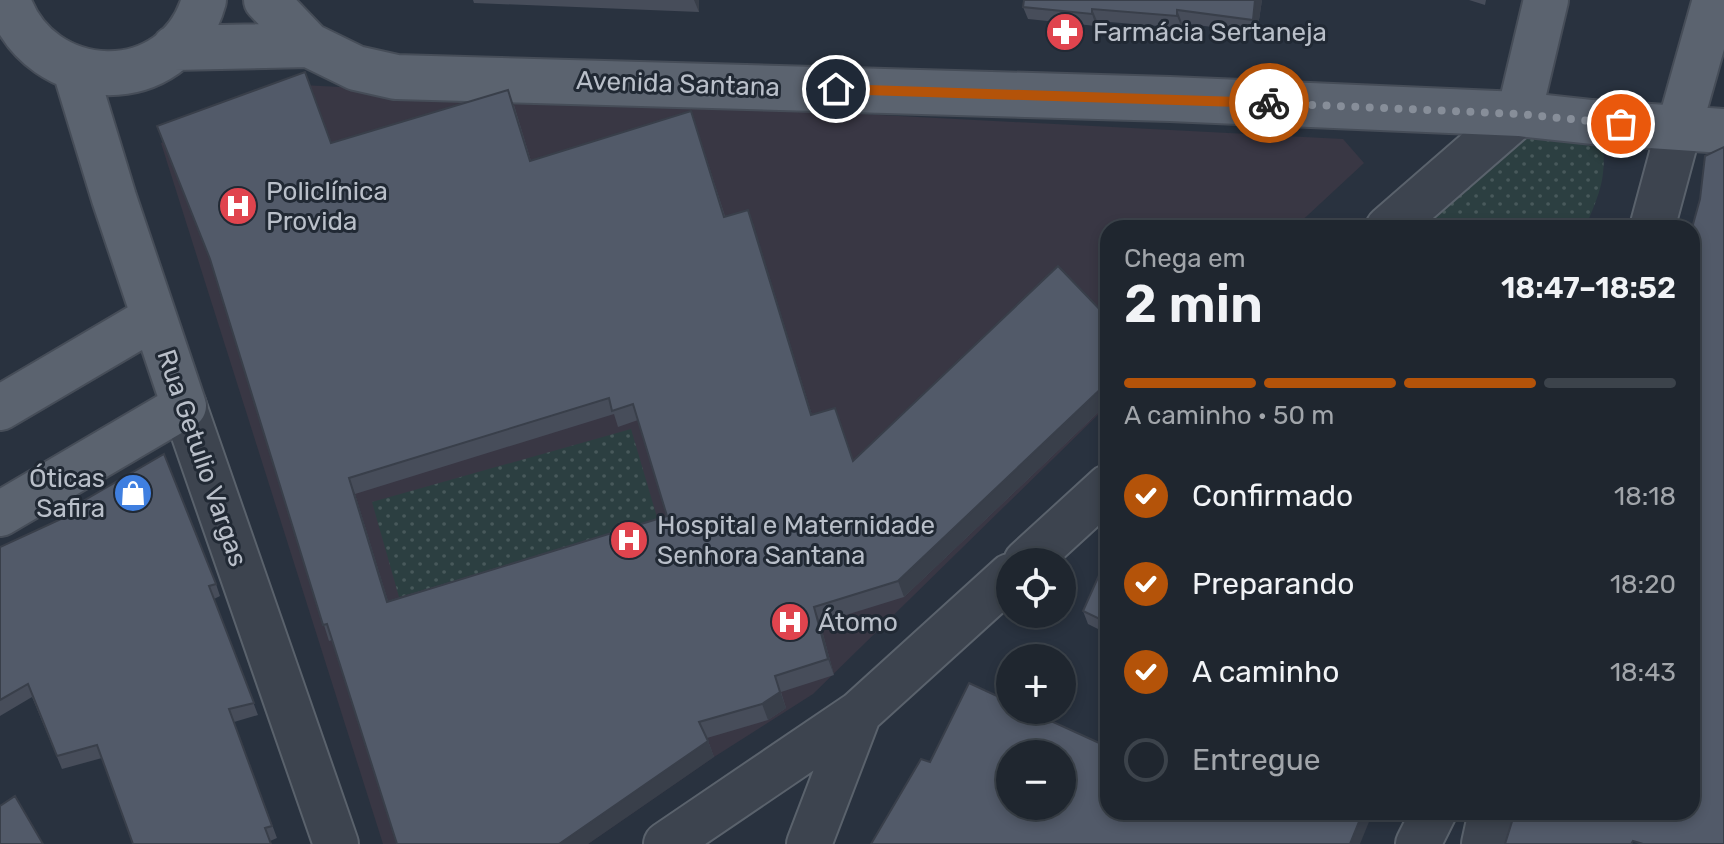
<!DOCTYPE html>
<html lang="pt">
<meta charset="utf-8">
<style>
:root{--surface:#1f262f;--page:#272e37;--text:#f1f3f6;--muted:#a1a5aa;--line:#3c434b;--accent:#b45309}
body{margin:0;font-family:Rubik,sans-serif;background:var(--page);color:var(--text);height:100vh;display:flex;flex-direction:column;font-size:30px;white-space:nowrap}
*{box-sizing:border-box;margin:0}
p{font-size:26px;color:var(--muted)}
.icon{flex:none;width:44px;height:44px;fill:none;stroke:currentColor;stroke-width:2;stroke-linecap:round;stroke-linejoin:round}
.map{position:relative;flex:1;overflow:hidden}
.panel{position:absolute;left:1100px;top:220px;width:600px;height:600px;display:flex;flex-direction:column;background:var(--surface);border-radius:24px;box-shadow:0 4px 12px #0003,0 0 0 2px var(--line)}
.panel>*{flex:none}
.buttons{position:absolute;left:996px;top:548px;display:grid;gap:16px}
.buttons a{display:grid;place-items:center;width:80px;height:80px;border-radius:50%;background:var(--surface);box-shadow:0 4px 12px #0003,0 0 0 2px var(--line);font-size:40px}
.pin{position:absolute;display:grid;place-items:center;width:68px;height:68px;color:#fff;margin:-34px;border:4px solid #fff;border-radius:50%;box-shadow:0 2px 8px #0007}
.courier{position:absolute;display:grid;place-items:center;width:80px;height:80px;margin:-40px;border:6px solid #b45309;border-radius:50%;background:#fff;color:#222;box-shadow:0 2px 10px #0007}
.head em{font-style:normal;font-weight:600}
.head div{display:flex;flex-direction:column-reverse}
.head{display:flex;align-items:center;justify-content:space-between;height:136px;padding:0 24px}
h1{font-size:52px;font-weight:600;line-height:60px}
.bar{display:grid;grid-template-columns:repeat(4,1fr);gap:12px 8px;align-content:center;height:96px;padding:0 24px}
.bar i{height:10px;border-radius:6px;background:var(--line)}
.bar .selected{background:var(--accent)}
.bar p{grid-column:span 4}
ol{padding:0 24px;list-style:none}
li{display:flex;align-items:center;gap:24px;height:88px}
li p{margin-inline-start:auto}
li .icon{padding:8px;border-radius:50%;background:var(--accent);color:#fff;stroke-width:4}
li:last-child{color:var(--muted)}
li i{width:44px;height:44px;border:4px solid var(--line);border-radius:50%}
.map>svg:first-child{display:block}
</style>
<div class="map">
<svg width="1724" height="844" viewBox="0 0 1724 844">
<defs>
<pattern id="green-dots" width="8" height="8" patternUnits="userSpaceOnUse" patternTransform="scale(2)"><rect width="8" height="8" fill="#2c3f41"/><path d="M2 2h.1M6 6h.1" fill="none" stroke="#48595b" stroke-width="1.8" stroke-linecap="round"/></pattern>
</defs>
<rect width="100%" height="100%" fill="#29323f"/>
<path fill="#393744" d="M302 85 1343 139 1364 163 1294 228H1108V405L813 694 714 757 588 844H383L161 143Z"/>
<path fill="url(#green-dots)" d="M1515 124 1602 135C1607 177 1601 190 1585 228H1443L1435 216Z
M631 429 659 524 399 597 372 502Z"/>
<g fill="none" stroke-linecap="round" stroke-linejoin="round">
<g stroke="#5a626c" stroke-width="48">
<path id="minor" d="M1388 228 1519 114
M1652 228 1679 128
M184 406 336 844
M1026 562 1108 487
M666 844 859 713 1010 576
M809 844 859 713
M1418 844 1434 812
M1484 844 1491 812"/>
</g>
<g stroke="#464d58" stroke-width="48">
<path id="major" d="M8 0C39 95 176 100 204 0
M266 0 309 45 356 68 396 77 1170 99 1519 114 1592 122 1724 131
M174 48 309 45
M1519 114 1546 0
M1679 128 1715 0
M0 408 153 318
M0 514 184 406 114 198 75 70"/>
</g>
<use href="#minor" stroke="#3d444f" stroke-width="44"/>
<use href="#major" stroke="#5b636f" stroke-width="44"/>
</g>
<path fill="#474d5a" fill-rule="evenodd" d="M473 0H699V12L474 3Z
M1262 0 1257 33 1182 23V28L1097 21 1096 26 1028 19 1023 7Z
M1469 0H1486L1485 5Z
M514 105 531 161 691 111 725 216 748 210 812 415 853 461 1108 318V403L904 597 820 623 834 675 781 692 786 708 768 720 707 738 714 757 332 640 329 641 212 266 331 143ZM614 414 618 427 638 420 667 516 388 601 355 494Z
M61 519 216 584 220 596 214 599 258 715 234 722 277 838 270 841 102 758 62 769 32 697 0 716V547Z
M1108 566V634L1088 624 1083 611Z"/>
<path fill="#393f4a" d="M694 0H699V12Z
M1255 0H1262L1257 33 1253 20Z
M1092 9 1097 21 1096 26 1092 14Z
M1177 10 1182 23V28L1177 16Z
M748 210 754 225 817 431 811 415Z
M1108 382V403L904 597 898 581Z
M349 478 355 494 393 617 387 602Z
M814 607 820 623 834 675 828 659Z
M775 676 786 708 768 720 762 704Z
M708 741 714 757 588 844H559Z
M1363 812H1373L1360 844H1350Z"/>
<path fill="#525a69" stroke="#393f4a" stroke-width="2" fill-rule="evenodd" d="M1024 0H1255L1253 20 1177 10V16L1092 9V14L1023 7Z
M305 72 331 143 508 90 530 161 691 111 724 217 748 210 811 415 835 408 853 461 1058 266 1108 318V382L898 581 814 607 828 659 775 676 780 692 762 704 699 722 708 741 559 844H397L327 624 323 625 210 259 157 126ZM609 398 612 411 633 404 667 516 387 602 349 478Z
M1724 147V844H1643L1633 841 1631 844H1505L1515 812H1692V228L1700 199 1705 156Z
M164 454 216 584 209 586 254 703 229 709 272 826 265 828 271 844H133L97 745 57 756 28 684 0 700V547L61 519 59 515Z
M1104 564 1108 566V623L1083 611Z
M969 683 1010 702V710H1027L1108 747V812H1363L1350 844H871L921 759 930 762ZM1010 754H1062V806H1010Z
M15 796 43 844H0V806Z"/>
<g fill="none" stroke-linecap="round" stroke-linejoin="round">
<path stroke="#878e99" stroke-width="8" stroke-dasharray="0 14.4" d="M1269 103 1519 114 1621 124"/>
<path stroke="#b45309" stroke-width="10" d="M836 89 1269 103"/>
</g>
<defs>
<g id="pharmacy-disc" transform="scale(2)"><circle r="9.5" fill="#e0444e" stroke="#212934"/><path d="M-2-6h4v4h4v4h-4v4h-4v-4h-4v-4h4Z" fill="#fff"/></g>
<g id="hospital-disc" transform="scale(2)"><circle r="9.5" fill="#e0444e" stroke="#212934"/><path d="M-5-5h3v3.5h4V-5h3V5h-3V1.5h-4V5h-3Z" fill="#fff"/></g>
<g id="shop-disc" transform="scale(2)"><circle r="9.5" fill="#3f7fe0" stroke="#212934"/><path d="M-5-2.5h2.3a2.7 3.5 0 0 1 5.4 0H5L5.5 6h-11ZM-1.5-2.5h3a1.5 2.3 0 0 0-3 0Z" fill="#fff"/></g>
</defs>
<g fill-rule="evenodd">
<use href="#pharmacy-disc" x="1065" y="32"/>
<use href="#hospital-disc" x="238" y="206"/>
<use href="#shop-disc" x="133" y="493"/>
<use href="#hospital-disc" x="629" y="540"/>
<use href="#hospital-disc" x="790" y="622"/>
</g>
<g text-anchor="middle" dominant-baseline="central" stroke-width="6" stroke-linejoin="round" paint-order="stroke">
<g font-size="26" fill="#b9bfc9" stroke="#212934" text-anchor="start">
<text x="1093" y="32">Farmácia Sertaneja</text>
<text x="266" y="191">Policlínica<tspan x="266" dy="30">Provida</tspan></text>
<text x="105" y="478" text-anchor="end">Óticas<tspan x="105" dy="30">Safira</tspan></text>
<text x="657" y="525">Hospital e Maternidade<tspan x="657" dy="30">Senhora Santana</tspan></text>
<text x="818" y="622">Átomo</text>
</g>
<g font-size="26" fill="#b9bfc9" stroke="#212934">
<text transform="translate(678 84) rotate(2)">Avenida Santana</text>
<text transform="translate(202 458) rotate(71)">Rua Getulio Vargas</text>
</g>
</g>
</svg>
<div class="buttons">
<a><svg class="icon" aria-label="locate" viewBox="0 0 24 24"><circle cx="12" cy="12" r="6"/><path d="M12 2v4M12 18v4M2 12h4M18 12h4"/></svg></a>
<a>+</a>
<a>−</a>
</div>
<div class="pin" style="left:1621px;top:124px;background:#ea580c"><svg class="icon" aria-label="bag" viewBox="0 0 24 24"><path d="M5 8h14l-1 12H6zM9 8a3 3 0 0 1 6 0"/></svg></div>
<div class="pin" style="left:836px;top:89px;background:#1f2937"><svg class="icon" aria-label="home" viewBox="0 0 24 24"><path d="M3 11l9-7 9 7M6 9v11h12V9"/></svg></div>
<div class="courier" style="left:1269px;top:103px"><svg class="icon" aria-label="bike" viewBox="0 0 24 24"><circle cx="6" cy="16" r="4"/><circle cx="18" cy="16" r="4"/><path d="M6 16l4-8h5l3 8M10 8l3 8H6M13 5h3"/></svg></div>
<section class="panel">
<div class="head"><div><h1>2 min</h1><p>Chega em</p></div><em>18:47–18:52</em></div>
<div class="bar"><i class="selected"></i><i class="selected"></i><i class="selected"></i><i></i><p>A caminho · 50 m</p></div>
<ol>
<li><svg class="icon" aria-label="check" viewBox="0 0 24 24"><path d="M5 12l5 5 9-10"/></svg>Confirmado<p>18:18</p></li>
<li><svg class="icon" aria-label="check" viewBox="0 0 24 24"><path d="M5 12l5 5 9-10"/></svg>Preparando<p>18:20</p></li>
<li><svg class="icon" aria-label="check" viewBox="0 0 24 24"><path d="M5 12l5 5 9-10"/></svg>A caminho<p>18:43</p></li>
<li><i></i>Entregue</li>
</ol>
</section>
</div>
